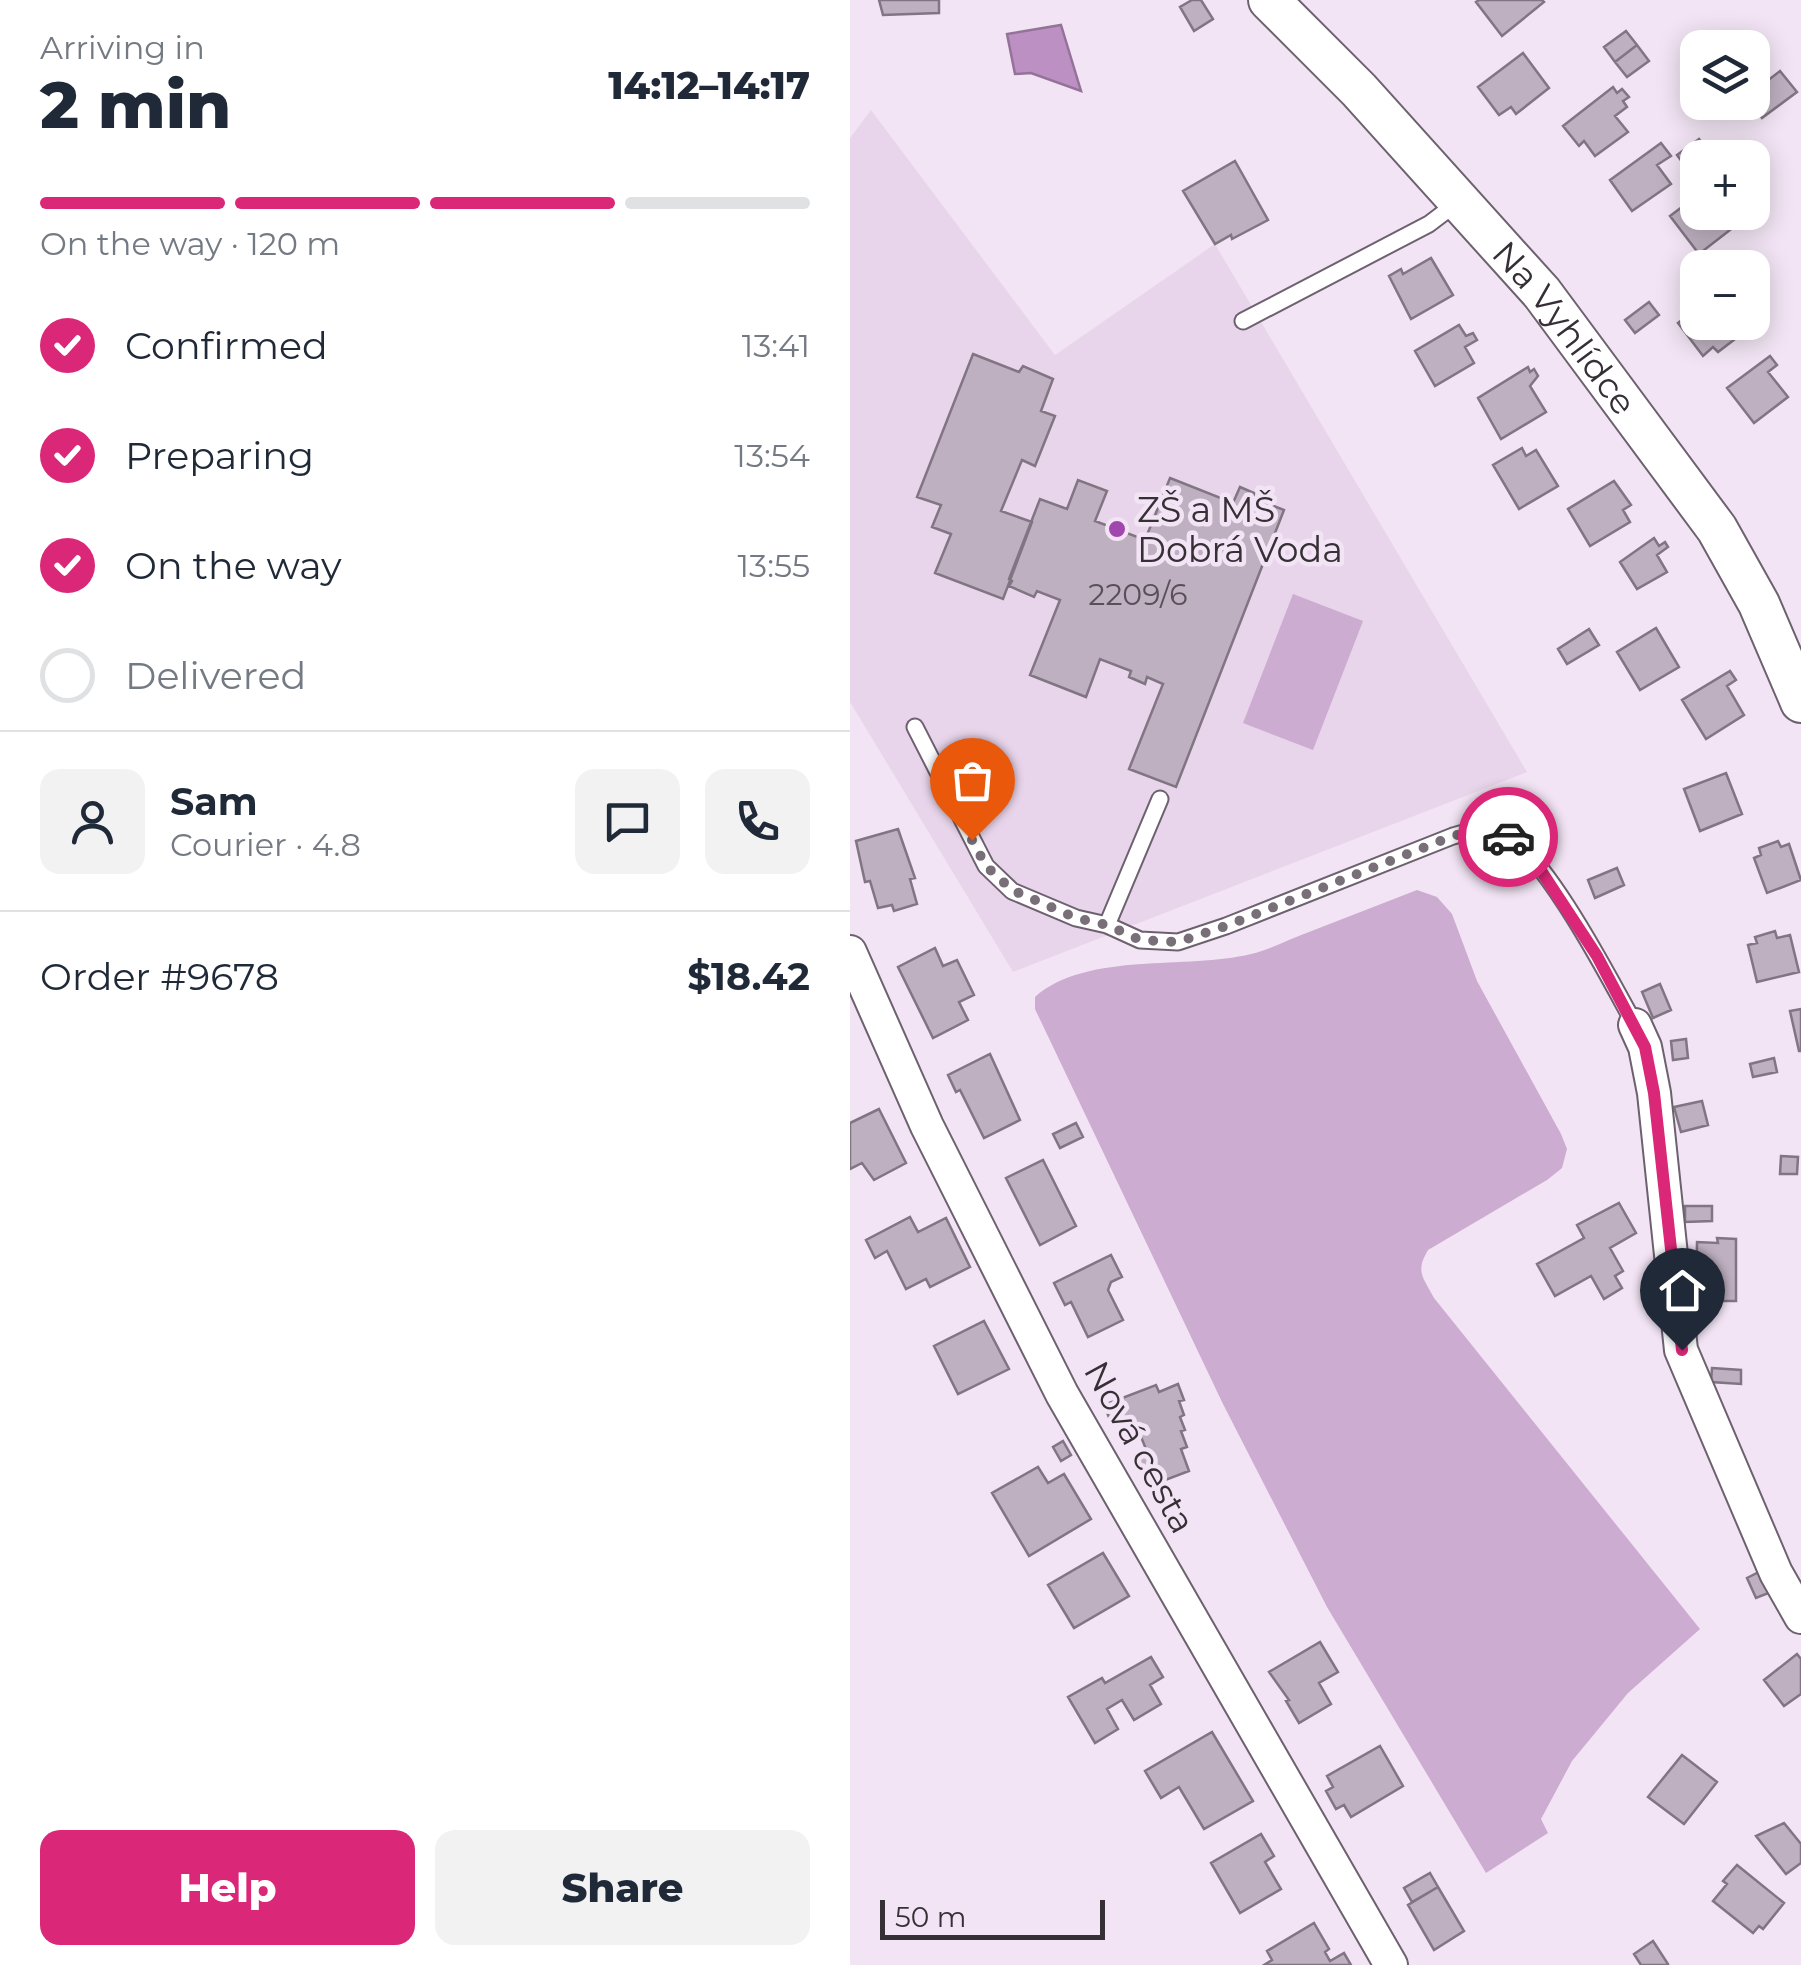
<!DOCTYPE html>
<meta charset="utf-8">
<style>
:root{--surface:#fff;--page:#f2f2f3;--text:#1f2937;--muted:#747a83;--line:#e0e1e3;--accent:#db2777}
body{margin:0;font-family:Montserrat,sans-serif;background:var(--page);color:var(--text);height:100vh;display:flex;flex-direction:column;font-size:38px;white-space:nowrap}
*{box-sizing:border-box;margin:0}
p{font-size:32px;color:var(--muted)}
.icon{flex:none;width:55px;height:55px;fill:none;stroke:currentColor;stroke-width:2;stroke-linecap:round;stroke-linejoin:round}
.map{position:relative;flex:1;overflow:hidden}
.side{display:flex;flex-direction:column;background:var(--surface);width:850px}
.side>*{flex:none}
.controls{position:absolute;left:830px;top:30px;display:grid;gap:20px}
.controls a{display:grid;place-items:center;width:90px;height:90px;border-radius:20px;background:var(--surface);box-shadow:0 5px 25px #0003;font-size:50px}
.scale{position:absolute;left:30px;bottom:25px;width:225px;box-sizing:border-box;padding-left:10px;border:5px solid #363036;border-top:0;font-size:28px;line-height:35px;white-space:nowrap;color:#363036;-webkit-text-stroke:8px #f2e4f4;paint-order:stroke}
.pin{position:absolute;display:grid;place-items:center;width:85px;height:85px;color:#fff;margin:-102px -42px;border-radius:50% 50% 50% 0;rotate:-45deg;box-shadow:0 0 10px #0007}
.pin .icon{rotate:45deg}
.courier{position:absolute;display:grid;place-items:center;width:100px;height:100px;margin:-50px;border:8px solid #db2777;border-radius:50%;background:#fff;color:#222;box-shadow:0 2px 12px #0007}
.overview em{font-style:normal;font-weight:800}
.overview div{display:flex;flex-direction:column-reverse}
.overview{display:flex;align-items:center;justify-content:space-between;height:170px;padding:0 40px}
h1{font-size:65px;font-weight:800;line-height:75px}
.bar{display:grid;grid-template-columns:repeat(4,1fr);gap:15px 10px;align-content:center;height:120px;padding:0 40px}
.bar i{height:12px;border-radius:8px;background:var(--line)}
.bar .current{background:var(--accent)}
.bar p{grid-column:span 4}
.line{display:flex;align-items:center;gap:25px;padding:0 40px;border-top:2px solid var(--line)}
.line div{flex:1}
.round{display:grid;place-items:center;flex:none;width:105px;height:105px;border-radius:20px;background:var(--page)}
ol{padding:0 40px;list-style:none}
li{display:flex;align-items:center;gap:30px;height:110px}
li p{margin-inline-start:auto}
li .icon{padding:10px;border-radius:50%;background:var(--accent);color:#fff;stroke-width:4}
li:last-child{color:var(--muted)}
li i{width:55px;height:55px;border:5px solid var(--line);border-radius:50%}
.primary-button{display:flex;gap:20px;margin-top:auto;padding:20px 40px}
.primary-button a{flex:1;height:115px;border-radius:20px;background:var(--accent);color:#fff;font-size:40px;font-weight:800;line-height:115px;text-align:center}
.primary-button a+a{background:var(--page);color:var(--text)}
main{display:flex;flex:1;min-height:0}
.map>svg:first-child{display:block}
</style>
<main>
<section class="side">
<div class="overview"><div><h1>2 min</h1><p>Arriving in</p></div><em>14:12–14:17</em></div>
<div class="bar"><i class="current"></i><i class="current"></i><i class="current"></i><i></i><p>On the way · 120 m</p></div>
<ol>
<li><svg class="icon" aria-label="check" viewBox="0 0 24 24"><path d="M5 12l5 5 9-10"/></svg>Confirmed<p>13:41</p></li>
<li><svg class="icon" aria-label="check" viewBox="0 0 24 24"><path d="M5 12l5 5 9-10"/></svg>Preparing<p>13:54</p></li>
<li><svg class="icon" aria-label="check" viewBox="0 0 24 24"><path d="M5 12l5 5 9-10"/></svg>On the way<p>13:55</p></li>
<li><i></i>Delivered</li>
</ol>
<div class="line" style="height:180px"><a class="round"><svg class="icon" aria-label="person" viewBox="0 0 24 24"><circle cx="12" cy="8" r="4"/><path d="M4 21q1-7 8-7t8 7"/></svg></a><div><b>Sam</b><p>Courier · 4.8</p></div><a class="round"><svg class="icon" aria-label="chat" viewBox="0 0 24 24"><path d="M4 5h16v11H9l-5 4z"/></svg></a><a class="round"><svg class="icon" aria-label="phone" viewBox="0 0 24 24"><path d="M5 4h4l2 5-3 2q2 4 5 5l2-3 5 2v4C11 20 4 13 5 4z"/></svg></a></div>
<div class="line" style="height:130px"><div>Order #9678</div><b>$18.42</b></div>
<div class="primary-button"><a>Help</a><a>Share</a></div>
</section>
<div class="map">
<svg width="951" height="1965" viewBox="0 0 951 1965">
<rect width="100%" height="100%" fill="#f2e4f4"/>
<path fill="#e9d5eb" d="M21 110 205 355 365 244 677 772 163 972 0 702V138Z"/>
<path fill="#ccacd0" d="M443 594 513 621 463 750 393 723Z
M567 890 587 897 602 914 627 981 711 1134 717 1149 712 1168 697 1180 578 1250C565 1272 573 1277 584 1298L850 1629 778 1693 722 1761 691 1819 698 1833 636 1873 477 1607 373 1404 185 1009V997C237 951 337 970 401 954 421 949 440 939 459 932 495 918 531 904 567 890Z"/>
<path fill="#bc90c3" stroke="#947399" stroke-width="2.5" d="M211 25 231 91 181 73 165 74 157 34Z"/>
<path fill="#beb0c0" stroke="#817483" stroke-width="2.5" d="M29 0H89V13L33 15Z
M342 0H351L363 19 344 31 330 7Z
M629 0H692L694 2 652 36 626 2Z
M776 31 787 45 765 62 754 47Z
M787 45 799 61 777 77 765 62Z
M673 53 699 88 666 114 661 107 649 115 628 87Z
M930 71 947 92 912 118 900 102 902 72 912 85Z
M763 87 767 93 772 89 779 97 773 101 777 107 765 116 778 132 745 156 734 141 729 146 713 126Z
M849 139 862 158H848V170L841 174 827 155Z
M811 143 821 156 807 165 821 184 782 211 760 180Z
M385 161 418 220 382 239 381 235 365 244 333 191Z
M848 195V212H869L880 230 849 254 820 216Z
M581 258 603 295 561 319 539 276 551 269 553 274Z
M799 302 809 315 785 333 775 320Z
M848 307V322H879L889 336 868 352 863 347 853 356 828 323Z
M609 325 616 336 623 333 627 340 615 347 624 363 585 386 565 351Z
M123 354 169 372 173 366 203 379 191 411 205 416 185 466 172 460 151 511 182 522 153 599 85 573 101 534 82 527 91 505 67 497Z
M920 356 927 365 918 372 938 397 904 423 877 388Z
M678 367 680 372 684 369 688 376 680 386 696 412 651 439 628 398Z
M672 448 676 456 686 450 708 486 669 509 643 465Z
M320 478 383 503 390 487 404 493 403 498 434 510 326 787 279 769 313 684 297 677 295 684 279 677 281 671 250 659 236 697 180 675 210 600 187 591 184 597 159 586 162 581 159 579 190 499 217 509 228 480 257 491 245 521 295 540Z
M764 481 781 505 773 510 780 522 740 546 718 509Z
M804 538 809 546 815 542 818 547 807 555 817 572 787 589 770 562Z
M806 628 829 667 790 690 767 652Z
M739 629 749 645 717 664 708 649Z
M880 671 886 680 877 686 894 715 856 739 832 700Z
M876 773 892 814 850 831 834 789Z
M48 829 65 878 60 879 67 904 44 911 42 905 28 908 20 881 15 882 6 841Z
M928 841 931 847 939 844 951 880 917 893 904 858 911 855 909 848Z
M767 868 774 885 745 898 738 880Z
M925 931 927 938 940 935 949 972 907 982 898 945 907 943 905 937Z
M85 948 93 966 107 960 124 995 109 1002 118 1020 83 1038 48 967Z
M810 984 821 1010 803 1018 792 992Z
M951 1009V1051H949L940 1011Z
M836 1039 838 1058 823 1060 821 1041Z
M140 1054 170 1120 134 1138 110 1090 106 1092 98 1075Z
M924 1058 927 1072 903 1077 900 1064Z
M852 1101 858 1125 831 1132 824 1107Z
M29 1109 56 1163 24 1180 12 1163 0 1169V1123Z
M226 1123 233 1137 210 1148 203 1134Z
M931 1156 948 1157 947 1174H930Z
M193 1160 226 1226 190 1245 156 1178Z
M769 1203 786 1233 760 1248 773 1271 765 1276 772 1288 754 1299 741 1276 705 1296 687 1264 734 1238 727 1225Z
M835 1206H862V1221L835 1222Z
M60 1217 68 1232 96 1218 120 1267 80 1287 76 1279 56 1289 37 1251 25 1258 16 1240Z
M867 1238 886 1239V1301H846L847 1242 868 1243Z
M261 1255 272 1277 261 1282 258 1290 273 1320 238 1337 221 1302 215 1305 204 1283Z
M134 1321 159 1369 108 1394 84 1346Z
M862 1368 891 1370V1384L861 1382Z
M328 1384 334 1400 329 1401 334 1415 330 1417 335 1430 331 1431 337 1447 331 1449 339 1471 297 1487 286 1459 298 1454 283 1417 262 1425 254 1405 306 1385 309 1392Z
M213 1441 221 1455 211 1461 203 1447Z
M188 1467 198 1483 214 1474 241 1519 179 1556 142 1493Z
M253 1553 279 1596 224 1628 198 1585Z
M911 1571 921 1592 906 1598 897 1578Z
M470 1642 488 1672 469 1683 481 1704 449 1723 436 1701 439 1700 419 1672Z
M947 1654 951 1659V1694L934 1706 914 1680Z
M301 1657 313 1677 300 1685 311 1704 284 1720 272 1700 257 1709 268 1729 245 1743 218 1697 252 1678 255 1683Z
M362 1732 403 1801 354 1829 329 1787 311 1798 295 1771Z
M530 1746 553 1786 501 1817 494 1805 486 1809 476 1791 483 1787 477 1776Z
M832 1755 867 1782 834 1824 798 1797Z
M934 1823 951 1844V1863L936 1874 906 1836Z
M411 1834 424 1856 415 1862 431 1889 390 1913 361 1863Z
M887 1865 934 1903 913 1929 909 1926 903 1933 863 1901 877 1884 873 1881Z
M580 1873 588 1887 562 1902 554 1888Z
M588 1887 614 1931 584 1950 558 1905Z
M464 1923 479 1949 475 1952 480 1961 494 1953 501 1965H414L422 1960 417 1951Z
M803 1941 818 1964 817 1965H791L784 1954Z"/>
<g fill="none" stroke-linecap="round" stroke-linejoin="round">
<g stroke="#6d616f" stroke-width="19">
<path id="service" d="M393 321 579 224 608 202
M65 727 136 866 162 891 226 918 257 925 290 940 328 942 376 926 603 836C617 832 634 826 649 831 691 845 762 983 785 1025
M257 925 310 799"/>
</g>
<g stroke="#6d616f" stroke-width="36">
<path id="minor" d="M0 952 77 1126 212 1394 541 1965
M785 1025 795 1047 804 1093 831 1350 926 1573 951 1617"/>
</g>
<g stroke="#6d616f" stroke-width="44">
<g id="tertiary">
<path id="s1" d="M419 0 509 90 692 293 867 529 909 604 951 702"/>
</g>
</g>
<use href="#service" stroke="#fff" stroke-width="15"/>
<use href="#minor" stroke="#fff" stroke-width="32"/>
<use href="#tertiary" stroke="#fff" stroke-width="40"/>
</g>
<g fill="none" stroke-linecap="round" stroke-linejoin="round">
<path stroke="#786f78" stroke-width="10" stroke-dasharray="0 18" d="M122 840 136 866 162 890 226 918 257 925 290 940 328 942 376 926 603 836C623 831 640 826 658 837"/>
<path stroke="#db2777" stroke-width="12" d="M658 837 682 857 747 956 795 1047 804 1093 832 1350"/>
</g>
<circle fill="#a145af" stroke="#f2e4f4" stroke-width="4" cx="267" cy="529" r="10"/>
<g text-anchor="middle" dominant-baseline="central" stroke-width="9" stroke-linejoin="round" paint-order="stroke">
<g font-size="30" fill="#585058">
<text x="288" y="594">2209/6</text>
</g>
<g font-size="35" fill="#363036" stroke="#f2e4f4">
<text stroke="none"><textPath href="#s1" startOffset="442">Na Vyhlídce</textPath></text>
<text transform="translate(290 1447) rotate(61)">Nová cesta</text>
</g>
<g font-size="35" fill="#363036" stroke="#f2e4f4" text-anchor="start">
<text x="287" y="509">ZŠ a MŠ<tspan x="287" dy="40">Dobrá Voda</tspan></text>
</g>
</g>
</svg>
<div class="controls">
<a><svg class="icon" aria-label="layers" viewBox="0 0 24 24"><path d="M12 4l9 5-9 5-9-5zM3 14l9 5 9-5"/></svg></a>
<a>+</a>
<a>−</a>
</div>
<div class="scale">50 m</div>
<div class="pin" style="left:122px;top:840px;background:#ea580c"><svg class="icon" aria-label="bag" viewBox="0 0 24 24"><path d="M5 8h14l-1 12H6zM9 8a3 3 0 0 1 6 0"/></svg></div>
<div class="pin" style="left:832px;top:1350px;background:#1f2937"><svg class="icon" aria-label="home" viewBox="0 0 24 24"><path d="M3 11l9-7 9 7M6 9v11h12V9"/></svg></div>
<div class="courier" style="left:658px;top:837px"><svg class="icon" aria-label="car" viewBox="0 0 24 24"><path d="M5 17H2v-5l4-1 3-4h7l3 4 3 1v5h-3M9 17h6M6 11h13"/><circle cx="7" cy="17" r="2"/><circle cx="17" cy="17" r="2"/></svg></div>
</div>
</main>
